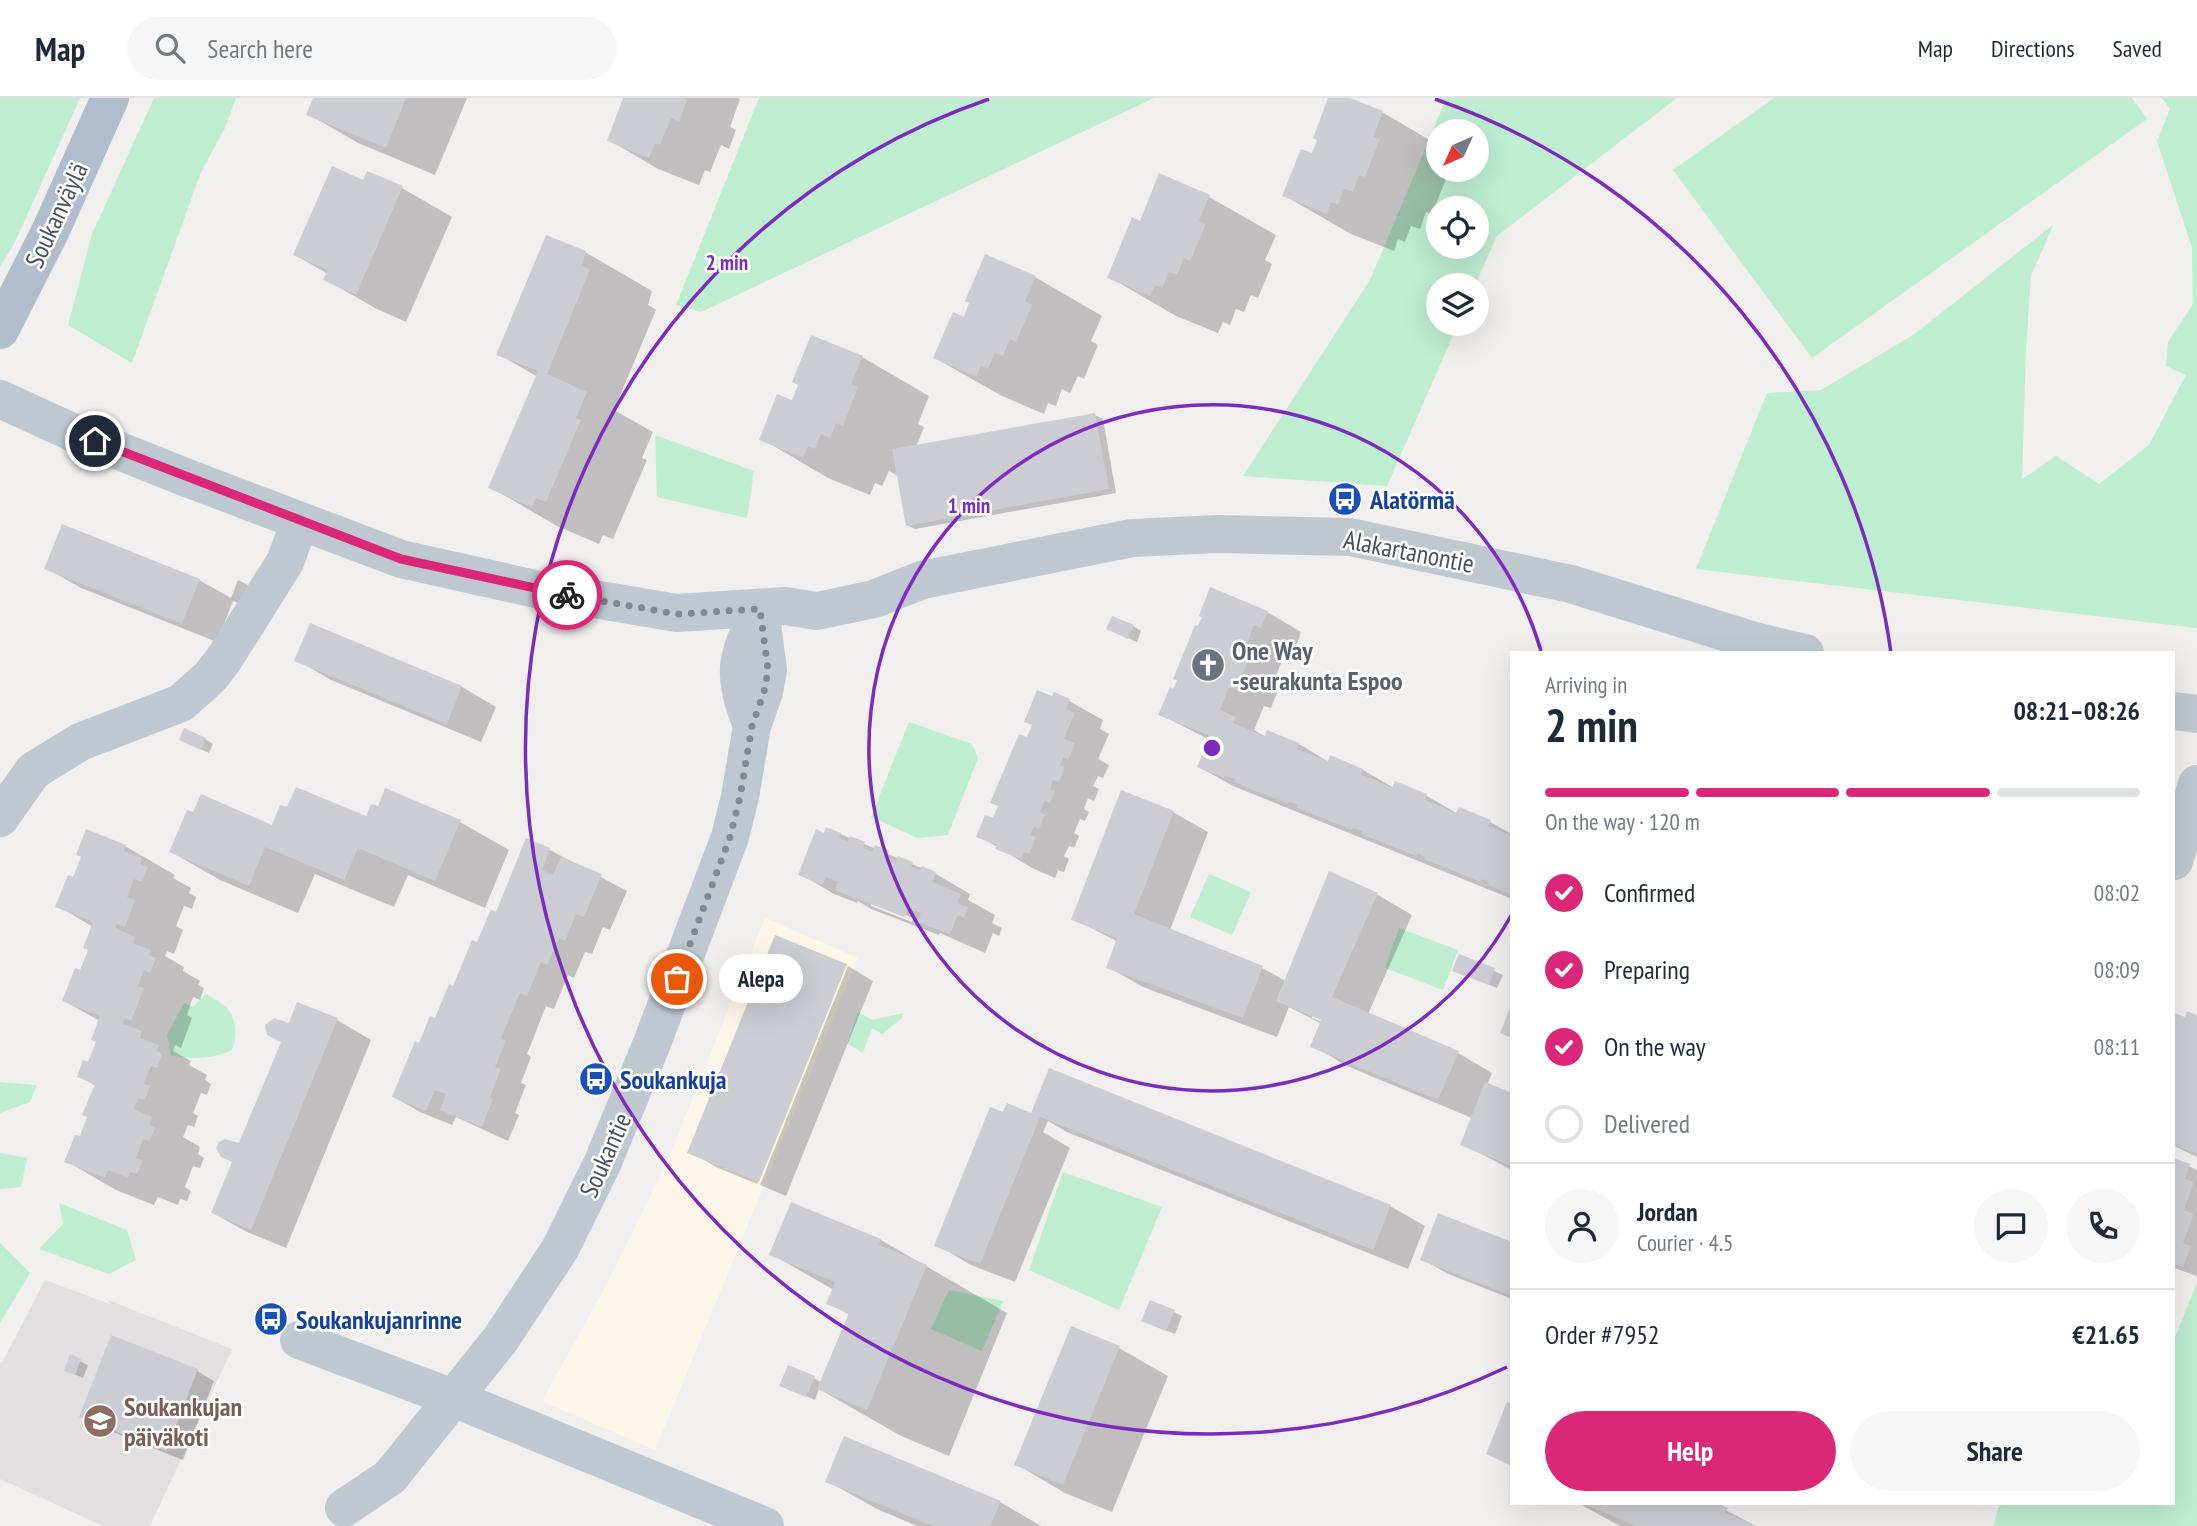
<!DOCTYPE html>
<meta charset="utf-8">
<style>
:root{--surface:#fff;--page:#f6f6f7;--text:#1f2937;--muted:#747a83;--line:#e0e1e3;--accent:#db2777}
body{margin:0;font-family:"PT Sans Narrow",sans-serif;background:var(--page);color:var(--text);height:100vh;display:flex;flex-direction:column;font-size:26px;white-space:nowrap}
*{box-sizing:border-box;margin:0}
p{font-size:23px;color:var(--muted)}
.icon{flex:none;width:38px;height:38px;fill:none;stroke:currentColor;stroke-width:2;stroke-linecap:round;stroke-linejoin:round}
.map{position:relative;flex:1;overflow:hidden}
.side{position:absolute;left:1510px;top:553px;width:665px;height:854px;display:flex;flex-direction:column;background:var(--surface);border-radius:0px;box-shadow:0 7px 28px #0002}
.side>*{flex:none}
.needle{width:46px;rotate:225deg}
.controls{position:absolute;left:1426px;top:21px;display:grid;gap:14px}
.controls a{display:grid;place-items:center;width:63px;height:63px;border-radius:50%;background:var(--surface);box-shadow:0 7px 28px #0002;font-size:35px}
.pin{position:absolute;display:grid;place-items:center;width:60px;height:60px;color:#fff;margin:-30px;border:4px solid #fff;border-radius:50%;box-shadow:0 2px 7px #0007}
.courier{position:absolute;display:grid;place-items:center;width:70px;height:70px;margin:-35px;border:5px solid #db2777;border-radius:50%;background:#fff;color:#222;box-shadow:0 2px 9px #0007}
.bubble{position:absolute;height:49px;border-radius:24px;background:var(--surface);box-shadow:0 7px 28px #0002;font-size:23px;font-weight:700;line-height:49px;text-align:center}
.summary em{font-style:normal;font-weight:700}
.summary div{display:flex;flex-direction:column-reverse}
.summary{display:flex;align-items:center;justify-content:space-between;height:119px;padding:0 35px}
h1{font-size:46px;font-weight:700;line-height:52px}
.bar{display:grid;grid-template-columns:repeat(4,1fr);gap:10px 7px;align-content:center;height:84px;padding:0 35px}
.bar i{height:9px;border-radius:5px;background:var(--line)}
.bar .on{background:var(--accent)}
.bar p{grid-column:span 4}
.line{display:flex;align-items:center;gap:18px;padding:0 35px;border-top:2px solid var(--line)}
.line div{flex:1}
.round{display:grid;place-items:center;flex:none;width:74px;height:74px;border-radius:37px;background:var(--page)}
ol{padding:0 35px;list-style:none}
li{display:flex;align-items:center;gap:21px;height:77px}
li p{margin-inline-start:auto}
li .icon{padding:7px;border-radius:50%;background:var(--accent);color:#fff;stroke-width:4}
li:last-child{color:var(--muted)}
li i{width:38px;height:38px;border:4px solid var(--line);border-radius:50%}
.action{display:flex;gap:14px;margin-top:auto;padding:14px 35px}
.action a{flex:1;height:80px;border-radius:42px;background:var(--accent);color:#fff;font-size:28px;font-weight:700;line-height:80px;text-align:center}
.action a+a{background:var(--page);color:var(--text)}
header{display:flex;align-items:center;gap:42px;box-sizing:border-box;height:98px;padding:0 35px;background:var(--surface);border-bottom:2px solid var(--line)}
header strong{font-size:33px}
nav{display:flex;gap:38px;margin-inline-start:auto;font-size:24px}
.search{width:490px;height:63px;background:var(--page);display:flex;align-items:center;gap:18px;box-sizing:border-box;padding:0 24px;border-radius:38px;color:var(--muted);font-size:26px}
.map>svg:first-child{display:block}
</style>
<header>
<strong>Map</strong>
<div class="search"><svg class="icon" aria-label="search" viewBox="0 0 24 24"><circle cx="10" cy="10" r="6"/><path d="M15 15l6 6"/></svg>Search here</div>
<nav><a>Map</a><a>Directions</a><a>Saved</a></nav>
</header>
<div class="map">
<svg width="2197" height="1428" viewBox="0 0 2197 1428">
<rect width="100%" height="100%" fill="#f1eeee"/>
<path fill="#fbf6e8" d="M765 820 858 860 655 1352 542 1303 604 1191 666 1066Z"/>
<path fill="#e2dfe0" d="M45 1182 110 1206 108 1202 232 1251 150 1428H103L0 1381V1265L3 1263Z"/>
<path fill="#beedd0" fill-rule="evenodd" d="M0 0H80L15 144 0 169Z
M154 0H236L225 30 201 74 132 265 68 227 92 136Z
M759 0H1154L701 214 676 207Z
M1437 0H1677L1497 138 1475 187H1438V226H1458L1387 388 1243 378 1370 182 1445 4ZM1438 33H1477V72H1438ZM1438 110H1477V149H1438Z
M1774 0H2132L2147 21 1812 260 1673 72Z
M2162 0H2197V530L1696 471 1767 295 1821 292 1913 237 2053 127 2031 178 2026 251 2022 381 2056 358 2099 386 2149 347 2186 277 2166 268 2168 244 2193 206 2192 150 2157 43 2170 11Z
M655 337 754 373 747 420 657 399Z
M909 624 972 646 978 660 948 737 918 740 871 719Z
M1209 776 1251 794 1232 837 1190 819Z
M1399 830 1458 852 1443 892 1385 870Z
M206 896C212 900 221 904 226 909 237 920 237 939 232 952 212 961 192 962 171 957L167 937 184 905 193 909Z
M858 914 872 922 903 915 902 920 882 936 872 930 863 955 847 945Z
M0 984 37 987 30 1004 0 1015Z
M0 1055 27 1060 21 1089 0 1091Z
M1063 1074 1162 1109 1119 1212 1029 1172Z
M59 1105 127 1132 136 1162 109 1176 39 1151 63 1126Z
M0 1145 30 1175 0 1225Z
M2197 1184V1428H1993L2000 1405H2174V1242Z
M949 1192 1003 1203 982 1253 931 1231Z"/>
<path fill="#0003" fill-rule="evenodd" d="M315 0H467L435 77 358 45 308 16Z
M628 0H738L740 1 730 29 736 32 729 51 721 47 710 74 705 72 699 87 658 71 609 42Z
M1330 0H1346L1382 14 1438 47V72H1441L1439 77 1446 81 1432 116 1426 114 1420 131 1411 128 1405 144 1398 141 1394 153 1351 136 1285 98 1313 58Z
M368 75 402 90 452 119 406 224 375 210 326 182 328 176 295 157 364 84Z
M1209 99 1276 137 1265 162 1272 166 1258 200 1251 197 1244 214 1236 211 1230 227 1223 224 1218 235 1176 218 1109 179 1148 128Z
M585 154 652 193 648 207 656 212 614 312 653 334 642 360 647 362 613 441 603 437 599 446 557 428 490 389 538 279 498 256Z
M1035 179 1102 218 1091 243 1098 247 1084 281 1078 278 1070 295 1062 291 1056 308 1048 305 1044 316 1002 298 935 260 965 221Z
M862 259 929 298 918 326 924 329 916 349 1095 317 1103 321 1116 395 915 431 907 427 898 378 889 373 882 388 875 385 870 397 828 380 762 341 793 305Z
M46 470 199 482 231 500 238 482 248 487 240 506 233 503 217 544 81 490Z
M1267 514 1301 534 1296 549 1289 546 1275 580 1281 584 1271 610 1264 608 1254 632 1266 639 1268 634 1299 646 1329 664 1331 659 1363 672 1394 690 1396 686 1427 698 1458 716 1460 712 1490 724 1512 736V801L1233 688 1199 669 1210 642 1161 617 1174 593Z
M311 527 462 589 496 609 481 644 331 582 297 562Z
M1133 528 1141 533 1137 544 1116 535Z
M1069 603 1103 622 1100 631 1109 636 1098 661 1109 667 1103 680 1098 678 1093 688 1099 691 1094 703 1088 700 1084 711 1089 714 1085 723 1080 721 1074 735 1079 738 1074 750 1069 748 1064 758 1069 761 1064 774 1058 772 1055 780 1032 770 979 738 994 723 1028 641Z
M205 641 213 646 209 655 189 646Z
M1122 695 1173 714 1208 734 1170 832 1262 870 1286 883 1330 776 1378 797 1412 817 1368 916 1458 955 1492 975 1487 987 1512 996V1072L1462 1046 1472 1020 1347 968 1313 948 1322 926 1289 909 1277 939 1143 889 1108 869 1118 844 1074 821ZM1312 916 1330 924 1329 927 1312 920Z
M367 721 460 724 509 752 485 810 408 777 394 809 315 776 298 815 220 782 171 754 273 729Z
M840 736 936 776 970 796 968 802 995 817 992 825 1002 830 999 838 993 835 985 855 940 835 939 837 871 811 858 803 857 805 834 796 800 776 824 737ZM871 804 913 820 912 824 871 808Z
M527 742 550 752 627 793 610 832 603 829 592 856 585 854 574 880 568 877 554 911 546 908 527 956 531 959 521 985 526 987 515 1015 519 1017 508 1043 456 1019 452 1027 420 1014 394 999 420 947 497 816Z
M125 748 175 777 173 780 191 790 189 795 196 799 192 811 184 808 176 828 183 832 174 856 167 853 165 858 184 869 183 873 200 883 198 887 204 890 200 902 193 899 187 917 192 920 181 950 175 947 173 953 191 963 189 967 207 977 205 982 211 986 207 997 201 995 193 1015 198 1018 194 1029 188 1027 183 1039 200 1049 198 1056 204 1060 200 1070 193 1068 185 1089 191 1093 187 1103 180 1101 178 1107 158 1099 154 1107 116 1092 66 1063 81 1040 89 1019 96 988 79 978 89 966 98 944 100 923 64 903 81 875 90 852 93 829 58 808 74 781Z
M776 839 848 868H845L757 1086 716 1069 690 1054Z
M1460 858 1503 877 1497 890 1462 876Z
M848 868 873 883 786 1098 760 1087Z
M2174 917 2187 921 2197 919V1059L2174 1048Z
M337 922 371 942 286 1150 247 1134 213 1115 240 1048Z
M1050 972 1390 1108 1425 1128 1408 1171 1067 1034 1048 1023 1043 1034 1070 1050 1015 1184 971 1167 937 1147 1014 1021 1032 1017Z
M2174 1062 2197 1072V1178L2174 1170Z
M881 1142 1007 1215 949 1358 901 1338 819 1291 815 1302 789 1291 814 1280 822 1285 850 1217 828 1205 834 1192 771 1156Z
M1512 1146V1201L1448 1176 1422 1161Z
M1174 1214 1182 1218 1175 1236 1152 1227Z
M1119 1250 1168 1278 1112 1414 1065 1395 1016 1366Z
M71 1259 88 1267 83 1280 74 1276Z
M197 1273 214 1283 183 1362 98 1328 81 1318Z
M827 1383 1000 1404 1041 1428H917L877 1411Z
M1578 1405H1712L1756 1428H1620Z"/>
<path fill="#cbcdd3" d="M313 0H406L386 50 306 17Z
M623 0H682L687 2 679 24 671 20 660 47 655 45 649 60 607 43Z
M1328 0H1350L1383 13 1373 39 1380 41 1365 79 1359 77 1353 94 1344 91 1338 107 1331 104 1327 116 1282 98 1301 51 1312 55 1317 42 1313 40Z
M332 68 363 82 367 73 403 88 356 197 323 182 328 172 293 157Z
M1159 75 1210 97 1199 123 1206 126 1190 163 1184 160 1177 177 1169 174 1162 190 1155 187 1150 198 1107 180 1132 119 1140 123Z
M546 137 586 153 582 167 590 172 547 276 587 294 576 320 581 322 546 404 536 400 532 409 488 390 538 273 496 257Z
M985 156 1036 178 1025 203 1032 207 1016 244 1010 241 1003 258 995 255 988 271 981 268 976 279 933 260 953 214 964 219 969 205 965 203Z
M811 237 863 258 851 286 858 289 843 328 836 325 830 340 821 336 815 351 808 348 803 360 759 342 777 296 792 302 798 287 792 284Z
M1095 315 1109 391 906 428 892 351Z
M62 426 200 481 182 526 44 471Z
M1210 489 1268 513 1261 530 1254 527 1241 560 1248 563 1236 592 1229 589 1220 612 1236 619 1233 625 1265 638 1267 632 1299 645 1297 651 1328 663 1330 657 1363 671 1361 676 1392 690 1395 683 1427 696 1425 702 1456 715 1459 709 1491 722 1488 728 1512 738V797L1488 787 1489 785 1486 783 1481 781V784L1424 761 1425 759 1418 755 1416 758 1361 736 1362 733 1353 730 1352 732 1297 710 1298 707 1294 705 1289 704 1288 706 1233 684 1235 681 1225 678 1224 680 1197 669 1210 638 1158 617 1170 589 1173 591 1175 587 1177 582 1173 581 1195 527 1198 528 1202 519 1199 518Z
M1112 518 1134 527 1128 541 1106 531Z
M310 525 462 588 447 626 294 563Z
M1037 592 1052 598 1054 594 1070 601 1066 611 1075 615 1064 641 1075 645 1068 662 1063 659 1060 667 1065 669 1059 684 1053 682 1050 691 1055 693 1050 705 1045 702 1040 714 1045 717 1039 731 1034 729 1030 737 1036 739 1029 756 1024 754 1021 761 995 751 997 747 976 739 985 717 993 720 998 708 990 705 1019 636 1027 639 1032 627 1024 624Z
M184 630 206 640 201 652 179 642Z
M296 689 366 718 371 706 378 708 385 690 461 722 435 783 358 750 344 782 265 749 249 788 169 754 187 712 193 714 201 696 272 727 280 707 287 709Z
M1121 692 1174 713 1134 816 1263 868 1243 920 1106 870 1117 840 1071 822Z
M826 729 841 735 839 740 848 744 850 738 865 744 863 750 872 754 875 747 889 753 887 759 896 763 898 758 913 764 911 769 920 772 922 768 936 774 933 784 961 796 957 805 968 809 964 820 958 817 950 836 917 824 921 815 908 811 904 819 835 792 838 784 826 779 822 787 798 777 816 731 824 735Z
M86 731 126 747 124 753 142 760 140 766 148 769 142 784 134 781 127 799 135 802 125 829 117 826 115 830 135 839 133 845 151 852 149 857 156 860 150 875 144 872 138 888 144 890 131 923 125 920 123 926 142 933 140 940 159 947 157 953 162 956 157 970 151 968 144 986 150 988 145 1002 138 1000 134 1011 152 1019 149 1027 155 1030 150 1043 143 1041 136 1060 143 1063 137 1076 130 1074 128 1080 108 1072 105 1080 64 1064 75 1037 80 1038 87 1019 82 1017 95 986 77 979 83 962 88 964 96 944 91 942 100 918 62 903 75 870 80 872 88 852 83 850 93 824 55 809 68 777 73 779 81 759 76 757Z
M526 740 550 750 542 772 553 777 561 759 602 776 584 819 576 816 565 843 559 840 547 867 541 864 527 898 520 895 501 940 506 943 495 969 501 971 490 999 493 1001 482 1029 440 1012 446 996 435 992 426 1013 392 999 415 943 419 945 430 918 435 920 449 886 453 888 472 842 477 844 491 811 496 814Z
M1329 773 1378 795 1332 899 1459 953 1438 1002 1310 949 1321 922 1276 903Z
M775 837 847 866 759 1084 687 1055Z
M1459 856 1495 870 1489 887 1452 873Z
M297 904 338 920 251 1132 211 1115 232 1064 221 1059 216 1050 219 1044 225 1041 239 1045 281 944 267 937 265 927 274 920 289 925Z
M1512 905V940L1500 935Z
M2187 913 2197 917V1056L2174 1047V915L2185 919Z
M1049 970 1391 1107 1373 1152 1040 1019 980 1166 934 1148 990 1009 1003 1014 1007 1005 1031 1015Z
M1485 984 1512 995V1068L1460 1047Z
M2174 1060 2190 1066 2185 1081 2194 1084 2184 1112 2194 1116 2183 1145 2191 1148 2183 1169 2174 1166Z
M791 1104 881 1141 879 1147 927 1167 867 1312 817 1291 849 1215 826 1206 835 1184 769 1157Z
M1438 1115 1512 1144V1198L1420 1162Z
M1150 1202 1175 1212 1166 1233 1141 1223Z
M1071 1228 1120 1248 1063 1387 1014 1367Z
M111 1237 198 1271 166 1353 79 1319Z
M70 1256 81 1261 75 1277 64 1273Z
M788 1267 815 1278 806 1299 779 1288Z
M1507 1304 1512 1306V1368L1486 1356Z
M844 1338 1001 1403 990 1428H933L825 1384Z
M1582 1405H1717L1728 1410 1725 1415 1757 1428H1636Z"/>
<g fill="none" stroke-linecap="round" stroke-linejoin="round">
<path stroke="#bfc8d0" stroke-width="38" d="M0 301 72 334 187 380 401 461 540 492 677 515 785 508 817 513 874 501 922 482 1132 440 1217 436 1350 439 1571 486 1754 543 1805 555
M2174 613 2197 616
M752 628C732 575 735 563 759 513
M0 720 33 673 80 644 181 605 210 579 224 561 285 464 300 423
M2174 763 2197 686
M299 1242 453 1300 765 1428
M344 1410 390 1379 500 1242 560 1151 602 1066 652 945 730 739 740 699 752 628 764 594 768 572 760 511"/>
<path stroke="#afbdcc" stroke-width="38" d="M0 232 50 134 110 0"/>
</g>
<g fill="none" stroke-linecap="round" stroke-linejoin="round">
<path stroke="#82888e" stroke-width="7" stroke-dasharray="0 12.6" d="M567 497 677 516 760 511 768 572 764 594 752 628 740 699 730 739 677 881"/>
<path stroke="#db2777" stroke-width="9" d="M95 343 401 461 567 497"/>
</g>
<g fill="none" stroke="#7b2cbf" stroke-width="3.5">
<path d="M1512 816A343 343 0 1 1 1541 553"/>
<path d="M1507 1269A686 686 0 1 1 989 1M1435 1A686 686 0 0 1 1891 555"/>
</g>
<defs>
<g id="bus-disc" transform="scale(1.75)"><circle r="9.5" fill="#1a4fb4" stroke="#fff"/><path d="M-5-6H5V4H4V6H2V4H-2V6H-4V4H-5ZM-3.5-4V0h7V-4ZM-3.5 1.2v1.5H-2V1.2ZM2 1.2v1.5H3.5V1.2Z" fill="#fff"/></g>
<g id="church-disc" transform="scale(1.75)"><circle r="9.5" fill="#6b7280" stroke="#fff"/><path d="M-1.2-6h2.4v3.5h3.3v2.4h-3.3V6h-2.4V-.1h-3.3v-2.4h3.3Z" fill="#fff"/></g>
<g id="school-disc" transform="scale(1.75)"><circle r="9.5" fill="#8d6e63" stroke="#fff"/><path d="M0-5L7-2L0 1L-7-2ZM-4 1L0 2.5L4 1V4Q0 6-4 4Z" fill="#fff"/></g>
</defs>
<g fill-rule="evenodd">
<use href="#bus-disc" x="1345" y="401"/>
<use href="#church-disc" x="1208" y="567"/>
<use href="#bus-disc" x="596" y="981"/>
<use href="#bus-disc" x="271" y="1221"/>
<use href="#school-disc" x="100" y="1323"/>
</g>
<g text-anchor="middle" dominant-baseline="central" stroke-width="5" stroke-linejoin="round" paint-order="stroke">
<g font-size="26" fill="#47515b" stroke="#fff">
<text transform="translate(56 117) rotate(-65)">Soukanväylä</text>
<text transform="translate(1409 453) rotate(11)">Alakartanontie</text>
<text transform="translate(605 1057) rotate(-66)">Soukantie</text>
</g>
<g font-size="26" font-weight="bold" fill="#164399" stroke="#fff" text-anchor="start">
<text x="1370" y="401">Alatörmä</text>
<text x="620" y="981">Soukankuja</text>
<text x="296" y="1221">Soukankujanrinne</text>
</g>
<g font-size="26" font-weight="bold" fill="#5b616d" stroke="#fff" text-anchor="start">
<text x="1232" y="552">One Way<tspan x="1232" dy="30">-seurakunta Espoo</tspan></text>
</g>
<g font-size="26" font-weight="bold" fill="#785e54" stroke="#fff" text-anchor="start">
<text x="124" y="1308">Soukankujan<tspan x="124" dy="30">päiväkoti</tspan></text>
</g>
</g>
<circle cx="1212" cy="650" r="10" fill="#7b2cbf" stroke="#fff" stroke-width="3.5"/>
<g font-size="21" text-anchor="middle" font-weight="bold" fill="#7b2cbf" stroke="#fff" stroke-width="5" stroke-linejoin="round" paint-order="stroke">
<text x="727" y="172">2 min</text>
<text x="969" y="415">1 min</text>
</g>
</svg>
<div class="controls">
<a><svg class="needle" viewBox="-14 -14 28 28"><path d="M0-13l5 13h-10z" fill="#e53935"/><path d="M0 13l5-13h-10z" fill="#747a83"/></svg></a>
<a><svg class="icon" aria-label="locate" viewBox="0 0 24 24"><circle cx="12" cy="12" r="6"/><path d="M12 2v4M12 18v4M2 12h4M18 12h4"/></svg></a>
<a><svg class="icon" aria-label="layers" viewBox="0 0 24 24"><path d="M12 4l9 5-9 5-9-5zM3 14l9 5 9-5"/></svg></a>
</div>
<div class="pin" style="left:677px;top:881px;background:#ea580c"><svg class="icon" aria-label="bag" viewBox="0 0 24 24"><path d="M5 8h14l-1 12H6zM9 8a3 3 0 0 1 6 0"/></svg></div>
<div class="pin" style="left:95px;top:343px;background:#1f2937"><svg class="icon" aria-label="home" viewBox="0 0 24 24"><path d="M3 11l9-7 9 7M6 9v11h12V9"/></svg></div>
<div class="courier" style="left:567px;top:497px"><svg class="icon" aria-label="bike" viewBox="0 0 24 24"><circle cx="6" cy="16" r="4"/><circle cx="18" cy="16" r="4"/><path d="M6 16l4-8h5l3 8M10 8l3 8H6M13 5h3"/></svg></div>
<div class="bubble" style="left:719px;top:856px;width:84px">Alepa</div>
<section class="side">
<div class="summary"><div><h1>2 min</h1><p>Arriving in</p></div><em>08:21–08:26</em></div>
<div class="bar"><i class="on"></i><i class="on"></i><i class="on"></i><i></i><p>On the way · 120 m</p></div>
<ol>
<li><svg class="icon" aria-label="check" viewBox="0 0 24 24"><path d="M5 12l5 5 9-10"/></svg>Confirmed<p>08:02</p></li>
<li><svg class="icon" aria-label="check" viewBox="0 0 24 24"><path d="M5 12l5 5 9-10"/></svg>Preparing<p>08:09</p></li>
<li><svg class="icon" aria-label="check" viewBox="0 0 24 24"><path d="M5 12l5 5 9-10"/></svg>On the way<p>08:11</p></li>
<li><i></i>Delivered</li>
</ol>
<div class="line" style="height:126px"><a class="round"><svg class="icon" aria-label="person" viewBox="0 0 24 24"><circle cx="12" cy="8" r="4"/><path d="M4 21q1-7 8-7t8 7"/></svg></a><div><b>Jordan</b><p>Courier · 4.5</p></div><a class="round"><svg class="icon" aria-label="chat" viewBox="0 0 24 24"><path d="M4 5h16v11H9l-5 4z"/></svg></a><a class="round"><svg class="icon" aria-label="phone" viewBox="0 0 24 24"><path d="M5 4h4l2 5-3 2q2 4 5 5l2-3 5 2v4C11 20 4 13 5 4z"/></svg></a></div>
<div class="line" style="height:91px"><div>Order #7952</div><b>€21.65</b></div>
<div class="action"><a>Help</a><a>Share</a></div>
</section>
</div>
